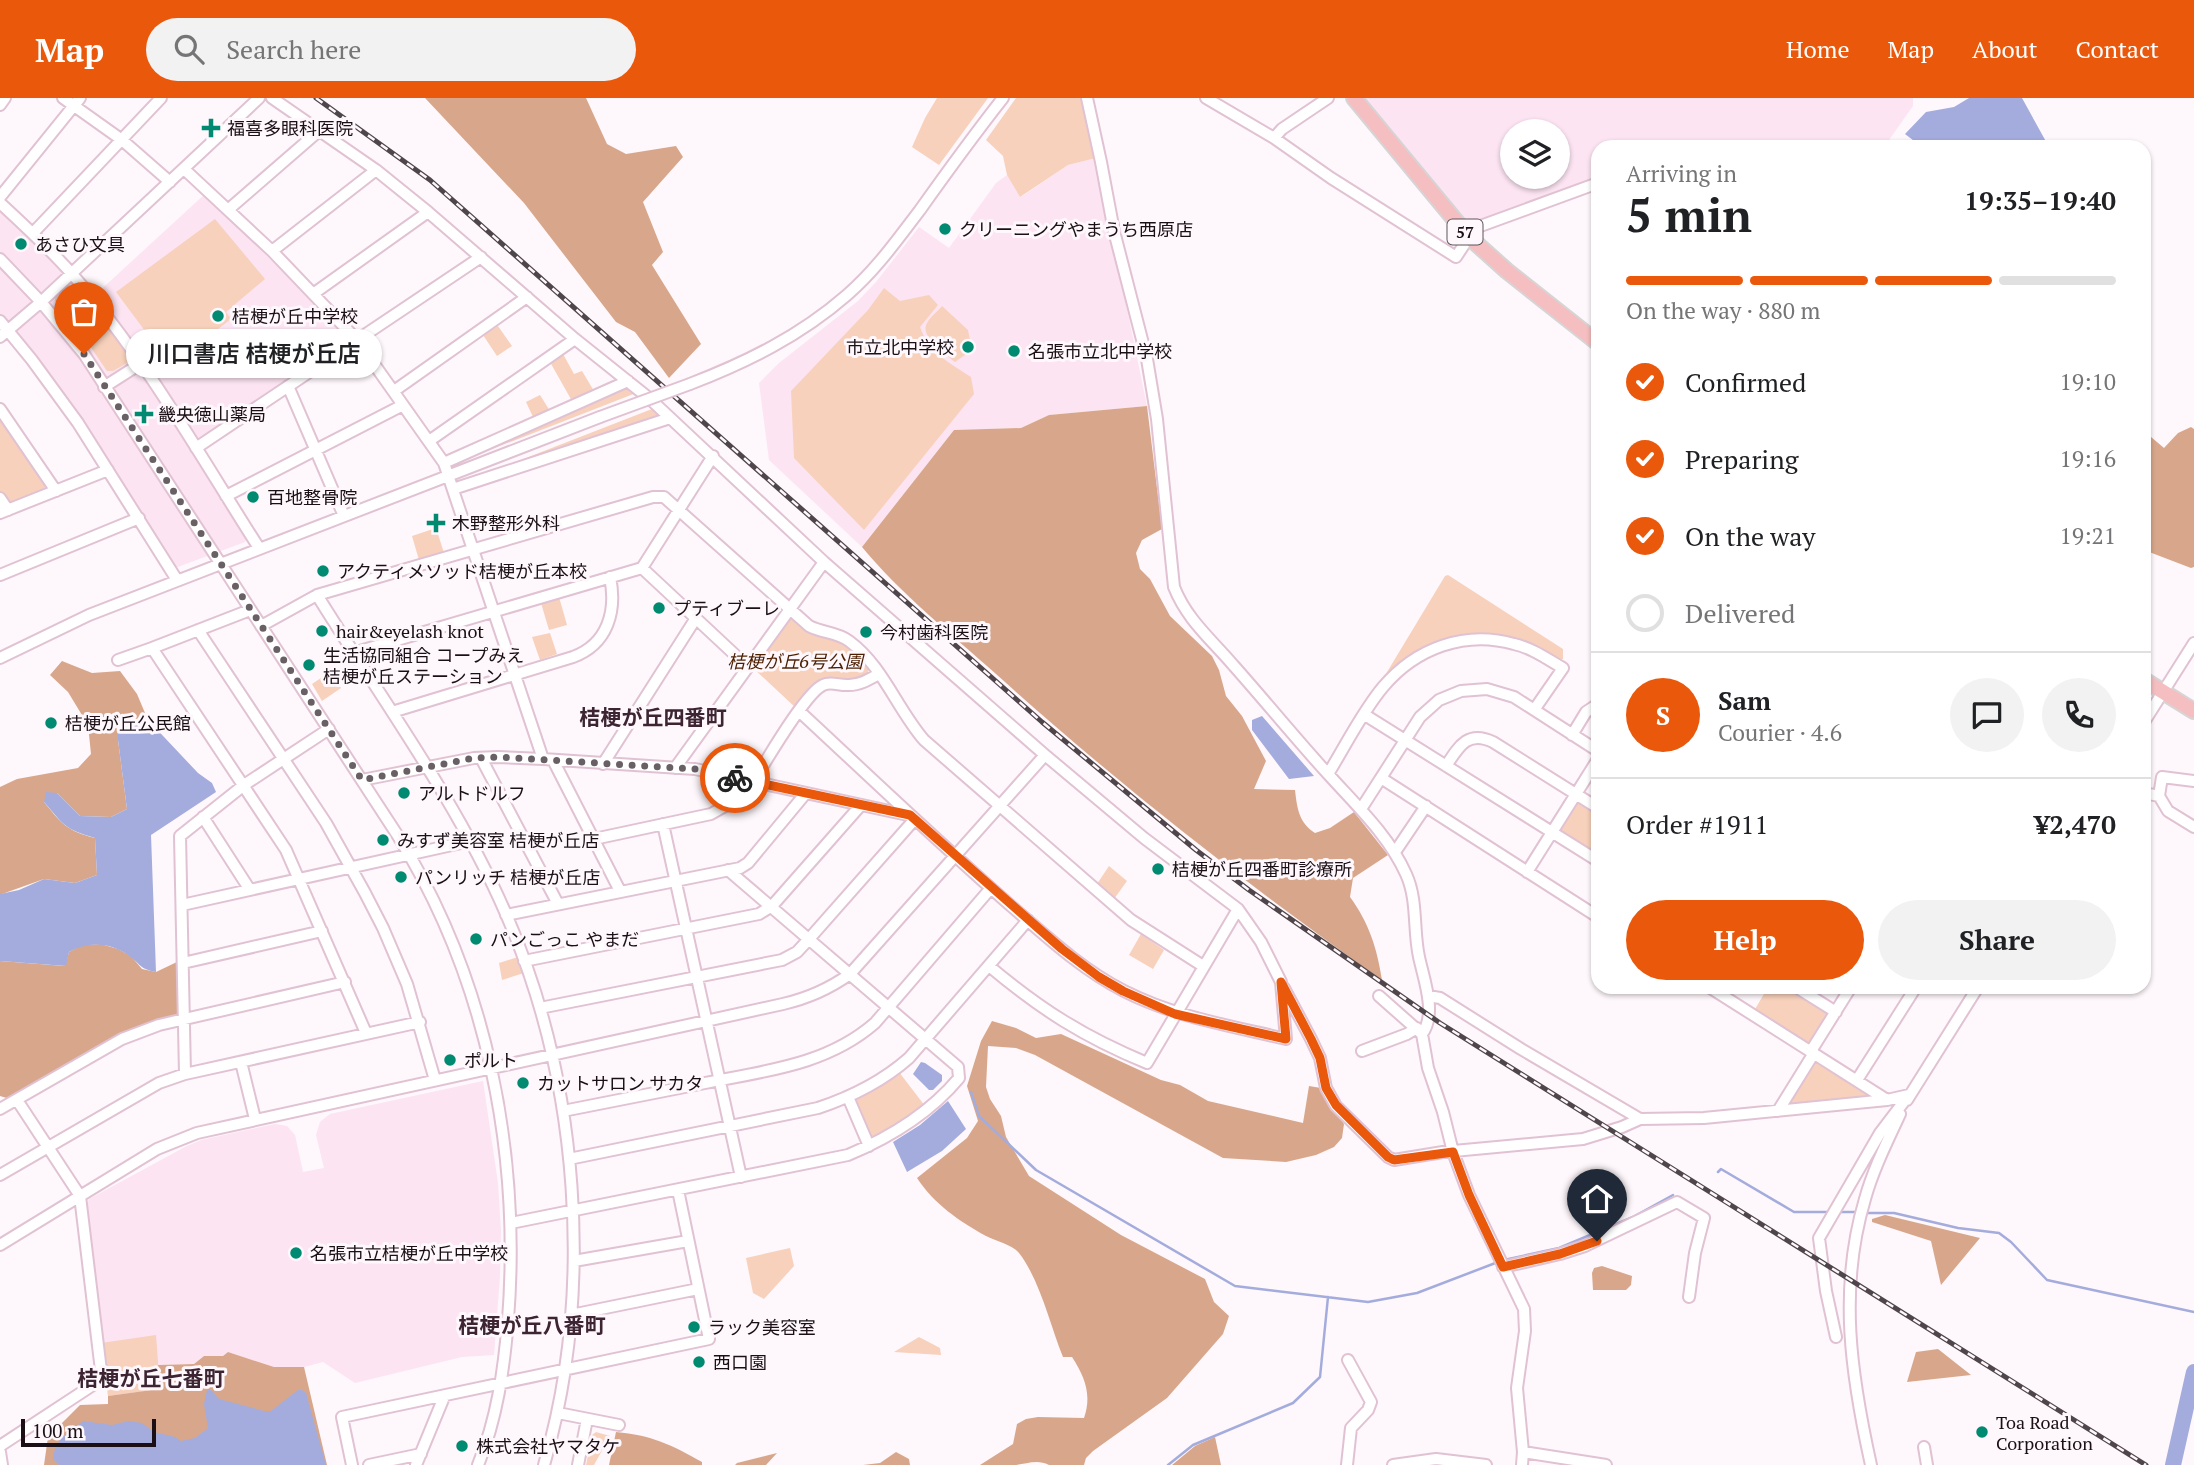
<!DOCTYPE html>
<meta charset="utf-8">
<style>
:root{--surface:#fff;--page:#f2f2f2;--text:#202124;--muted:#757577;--line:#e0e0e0;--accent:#ea580c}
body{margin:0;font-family:"PT Serif","Noto Sans JP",serif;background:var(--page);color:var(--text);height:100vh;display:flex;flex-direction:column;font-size:26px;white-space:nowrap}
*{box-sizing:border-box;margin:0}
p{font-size:23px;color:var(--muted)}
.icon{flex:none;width:38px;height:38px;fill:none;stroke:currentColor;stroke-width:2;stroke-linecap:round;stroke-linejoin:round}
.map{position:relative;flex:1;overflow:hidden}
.drawer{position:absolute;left:1591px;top:42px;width:560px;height:854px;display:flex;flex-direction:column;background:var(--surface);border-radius:21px;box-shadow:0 2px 5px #0004}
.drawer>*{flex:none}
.buttons{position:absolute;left:1500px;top:21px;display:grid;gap:14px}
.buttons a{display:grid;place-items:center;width:70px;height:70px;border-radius:50%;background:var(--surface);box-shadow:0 2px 5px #0004;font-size:35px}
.scale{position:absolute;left:21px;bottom:18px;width:135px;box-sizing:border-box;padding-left:7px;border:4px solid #190f15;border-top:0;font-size:19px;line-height:24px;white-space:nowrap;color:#190f15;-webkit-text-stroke:5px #fef7fb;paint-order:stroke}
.pin{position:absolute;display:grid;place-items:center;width:60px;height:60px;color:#fff;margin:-72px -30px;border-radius:50% 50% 50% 0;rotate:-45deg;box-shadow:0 0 7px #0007}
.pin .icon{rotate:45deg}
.courier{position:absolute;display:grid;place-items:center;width:70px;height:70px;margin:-35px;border:5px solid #ea580c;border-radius:50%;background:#fff;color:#222;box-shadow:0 2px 9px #0007}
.bubble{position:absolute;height:49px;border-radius:24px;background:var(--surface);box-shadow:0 2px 5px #0004;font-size:23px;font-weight:600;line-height:49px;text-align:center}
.headline em{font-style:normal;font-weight:600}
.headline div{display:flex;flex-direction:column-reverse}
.headline{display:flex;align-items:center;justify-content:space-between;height:119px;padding:0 35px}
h1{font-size:46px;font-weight:600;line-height:52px}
.bar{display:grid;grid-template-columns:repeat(4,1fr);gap:10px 7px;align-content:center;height:84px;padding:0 35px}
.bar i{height:9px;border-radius:5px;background:var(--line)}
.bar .current{background:var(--accent)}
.bar p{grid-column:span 4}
.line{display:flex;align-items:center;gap:18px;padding:0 35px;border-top:2px solid var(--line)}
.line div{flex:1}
.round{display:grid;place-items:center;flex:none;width:74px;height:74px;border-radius:37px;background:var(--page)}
ol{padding:0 35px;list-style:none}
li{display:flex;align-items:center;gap:21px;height:77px}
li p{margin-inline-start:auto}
li .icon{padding:7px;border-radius:50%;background:var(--accent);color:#fff;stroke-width:4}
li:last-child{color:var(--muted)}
li i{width:38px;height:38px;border:4px solid var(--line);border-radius:50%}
.primary-button{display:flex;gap:14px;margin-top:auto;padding:14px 35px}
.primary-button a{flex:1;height:80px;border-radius:42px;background:var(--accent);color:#fff;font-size:28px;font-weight:600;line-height:80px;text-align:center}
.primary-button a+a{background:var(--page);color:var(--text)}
header{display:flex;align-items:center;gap:42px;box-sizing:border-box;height:98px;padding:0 35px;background:var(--accent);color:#fff}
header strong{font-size:33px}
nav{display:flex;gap:38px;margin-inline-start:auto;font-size:24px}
.search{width:490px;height:63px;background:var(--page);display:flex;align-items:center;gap:18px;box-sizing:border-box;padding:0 24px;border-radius:38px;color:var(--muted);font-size:26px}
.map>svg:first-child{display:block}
</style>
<header>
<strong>Map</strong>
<div class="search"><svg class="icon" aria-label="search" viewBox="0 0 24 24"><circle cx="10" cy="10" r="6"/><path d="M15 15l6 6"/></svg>Search here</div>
<nav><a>Home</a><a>Map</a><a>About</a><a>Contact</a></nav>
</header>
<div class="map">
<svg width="2194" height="1367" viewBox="0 0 2194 1367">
<rect width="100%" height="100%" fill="#fef7fb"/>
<path fill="#fce4f2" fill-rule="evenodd" d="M1363 0H1913V8L1884 49H1598V82L1474 128 1465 124ZM1512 33H1558V79H1512Z
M1096 60 1147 308 1049 317 1021 330 954 332 862 449 769 362 759 285 779 265 858 203 876 184 919 129 949 150 996 85 1007 77 1021 99 1068 67Z
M205 96 347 238 345 243 200 341 193 340 94 198Z
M0 111 75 185 130 258 247 439 245 444 175 470 59 289 0 218Z
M483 983 498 1085 501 1133 500 1178 494 1257 462 1259 355 1285 323 1264 304 1269H274L228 1254 223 1258H204L194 1266 158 1267 160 1291 108 1298 86 1107 89 1101 185 1049 201 1042 275 1026 287 1028 295 1037 303 1074 324 1070 316 1037 320 1024 330 1016Z"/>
<path fill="#f7d1bc" d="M937 0H988L939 67 912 49 925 20Z
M1016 0H1082L1096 60 1068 67 1020 99 1007 77 1003 58 986 42Z
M215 121 265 181 226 214 231 221 159 276 146 258 157 249 116 194Z
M68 187 74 188 130 258 129 264 113 273H107L92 251 55 203V200Z
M884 190 900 203 929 197 938 207 920 229C929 255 950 265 971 279L974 296 864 432 794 360 791 293 868 212Z
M942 208 968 232 972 252 955 264C946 256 919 239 927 225 930 219 938 213 942 208Z
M498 228 512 248 497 258 483 237Z
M563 256 574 276 582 273 594 293 572 303 550 264Z
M625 289 636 295 459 364Z
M540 297 550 313 534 321 526 304Z
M652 311 659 316 657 322 467 383Z
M0 322 4 323 47 387 44 393 12 405 7 403 0 393Z
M436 430 444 455 419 462 412 438Z
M1448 477 1563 551V561L1557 562 1542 554 1453 539 1378 589 1445 478Z
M559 499 567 527 549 532 541 505Z
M794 521 844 545 869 568 868 576 850 583 833 581 796 610 753 570 787 522Z
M550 535 557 556 540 562 532 539Z
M330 574 341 590 322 603 312 586Z
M1581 705 1598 716V758L1562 736 1561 730 1576 706Z
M1109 768 1127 783 1114 801 1097 786Z
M1141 836 1164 852 1153 871 1129 857Z
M518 859 524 875 502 882 499 865Z
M1768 889H1786L1827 914V920L1812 945H1806L1754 913Z
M1812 963H1819L1869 995 1870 1000 1788 1009 1785 1006Z
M899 974 925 1008 870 1041 854 1004 855 1000Z
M790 1150 794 1168 764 1201 753 1195 746 1160Z
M156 1237 160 1291 108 1298 101 1245Z
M919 1239 940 1250 941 1257 894 1254Z
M596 1334 610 1338 594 1367H586L592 1337Z"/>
<path fill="#d8a78b" d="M425 0H586L607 46 626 56 676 48 683 59 643 104 663 154 652 167 701 246 669 280 635 234 616 224 524 105Z
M1147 308 1162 431 1142 442 1136 455 1140 471 1150 481 1170 518 1212 558 1219 572 1226 598 1242 618 1266 663 1254 691 1295 692C1297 710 1299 725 1315 735L1330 730 1354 714 1388 757 1353 780 1350 799C1369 825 1377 850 1382 882 1247 787 1118 686 996 576 950 535 901 496 862 449L954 332 1021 330 1049 317Z
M2191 329 2194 331V469L2191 470 2144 452V333L2164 350 2178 335Z
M62 563 92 575 120 573 137 596 148 622 127 623 118 642 127 711 111 719 80 718 57 695 44 704C62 726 67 733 95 740L97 777 75 785 44 781 2 796H0V689L17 681 78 670 91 656 88 627 68 594 50 577Z
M101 846 118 851 131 858 142 871 156 874 179 863 180 912 176 919 10 1001 0 998V863L65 868 69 854 82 847Z
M992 923 1016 930 1036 940 1061 936 1161 982 1180 987 1208 1003 1303 1025 1309 988 1321 990 1344 1026 1342 1040 1334 1049 1316 1057 1286 1064 1223 1060 1035 957 1016 950 988 948 986 989 990 1001 1001 1018 1006 1039 1029 1078 1121 1137 1205 1181 1214 1204 1229 1218 1223 1236 1167 1300 1093 1353 1086 1360 1084 1367H1049C1037 1361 1027 1366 1015 1367 1004 1367 992 1367 980 1367L1013 1346 1017 1326 1026 1321 1038 1319 1084 1320C1092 1297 1085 1279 1072 1259H1063C1050 1227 1040 1182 1019 1155 1013 1147 996 1143 986 1138 959 1123 934 1106 917 1080L967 1040 978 1023 967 988 981 943Z
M1885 1117 1980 1140 1941 1187 1931 1143 1872 1124V1121Z
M1602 1168 1632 1178 1631 1187 1626 1192H1593L1592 1175 1594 1170Z
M1938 1251 1971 1277 1907 1284 1916 1254Z
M228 1254 274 1269H304L327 1367H44L48 1339 80 1307 108 1306V1298L159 1291 158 1267 194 1266 204 1258H223Z
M616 1334C651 1337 672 1347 702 1364V1367H609Z
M1215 1339 1221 1367H1172L1195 1348Z
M896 1354 909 1361 910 1367H863L880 1365Z
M777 1355 766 1367H735L737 1365Z"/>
<path fill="#a3acdc" d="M1969 0H2022L2049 49H1922L1905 36 1926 14 1954 9Z
M1262 618 1314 678 1289 681 1252 632V622Z
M148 622 198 675 212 685 216 694 151 737 156 874C139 871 141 866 128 857 110 844 88 843 69 854L66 868 0 863V796L19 792 44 781 75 785 97 777 95 740C64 731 64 727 44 704L46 694 57 695 80 718 111 719 127 711 118 642V630L127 623Z
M921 964 925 965 942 977V983L933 992H929L913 976Z
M948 1003 966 1031 942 1053 907 1074 893 1044 920 1027Z
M210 1291 219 1301 264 1313H271L298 1292H302L306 1295 326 1367H59L53 1361C55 1340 69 1335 83 1323L112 1327 128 1323 142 1325 154 1334 175 1339 181 1343 195 1340 208 1330 204 1306 207 1292Z"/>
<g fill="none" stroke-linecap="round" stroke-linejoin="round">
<path stroke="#a3acdc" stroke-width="2.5" d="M971 994 979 1018 1036 1072 1235 1188 1368 1204 1417 1195 1498 1164
M1718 1074 1721 1071 1794 1114H1831
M1837 1114H1859
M1865 1115H1894L1958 1130 1999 1135 2011 1144 2047 1182 2194 1214
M1504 1162 1559 1150 1633 1119 1673 1097
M1168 1367 1193 1347 1293 1305 1320 1279 1328 1199"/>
<path stroke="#a3acdc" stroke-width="16" d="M2173 1367 2194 1274"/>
<g stroke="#e1c2d3" stroke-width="14">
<path id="minor" d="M63 0 122 42 170 84
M272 0 376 72 428 114 575 241 650 301 824 464 1045 657 1144 740 1238 811 1261 844 1281 884 1286 941C1231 928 1175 919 1124 893 1081 871 1046 838 1010 807 938 744 869 678 799 613
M1087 0 1101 64 1114 133 1147 261 1157 321 1174 489C1187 522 1212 542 1234 568 1266 604 1296 641 1328 676 1356 707 1389 738 1406 776 1418 802 1413 832 1419 859 1424 882 1437 916 1422 936
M1206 0 1274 40 1331 80 1456 159 1475 130 1598 85
M0 7 5 0
M1274 40 1282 31 1328 0
M184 71 272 153 357 242 444 365 543 661
M0 99 80 0
M0 105C25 128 50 151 72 176 145 259 200 358 259 450
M229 111 320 32
M33 135 161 0
M272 153 376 72
M0 161 41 204 84 256 398 738C487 881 521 1055 508 1222 504 1271 497 1321 478 1367
M313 196 428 114
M0 223 32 262 78 325 177 482
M0 239 41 204 259 0
M690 286C747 264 800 238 847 197 876 172 897 142 920 112 947 74 974 37 1003 0
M288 288 344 418
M104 289 140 266
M394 293 527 199
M0 311 56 393
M429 343 575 241
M196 350 481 159
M444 365 628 283
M453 391 670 320
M226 398 403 307
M0 400 8 412
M0 415 108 372
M642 470 748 569
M0 477 139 420
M317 497C382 602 457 703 506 816 579 983 595 1192 544 1367
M250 512 152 550 286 752 366 935
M261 528 317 497 653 399H664L809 528C822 535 837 534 849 543 883 568 897 611 924 642L1131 822 1203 868
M198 532 326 725 365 795 383 830 407 886 435 982
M353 555 642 470 713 358
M0 560 89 517 600 319
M118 562 152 550
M392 614 573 559C608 546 617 513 610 479
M1365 617 1598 763
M2144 624 2194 545
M1572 637 1586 614 1598 606
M481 660 558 806
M553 662 620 793
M603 666 696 520
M1446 668C1459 648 1468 632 1493 644L1598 710
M675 670 824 464
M1328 676C1346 647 1362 614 1383 589 1416 550 1465 532 1514 546 1532 550 1547 561 1563 570L1534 612
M1381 680 1598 819
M362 682 474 660 498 659 543 661 695 671 908 717
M753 684C765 665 805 595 823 587 831 583 840 588 849 587 860 587 870 581 879 576
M2144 695 2159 698 2162 679 2194 683
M2159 698 2168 713 2194 729
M1361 711 1420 619 1439 602 1461 593 1487 591 1514 599 1598 653
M203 719 250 792
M663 726 741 1079
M594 741 711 716 734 703 749 683
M1395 754 1426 708
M1527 774 1598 661
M182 807 470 743
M506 817 740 770 748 765 806 695
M524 863 759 816 772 808 861 707
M183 865 322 833
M989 868C1040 911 1084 939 1147 965L1238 811
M1709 889 1887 1002
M1796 889 1836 914
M1284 890 1311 941 1320 960 1326 990 1336 1008 1388 1059 1394 1062 1443 1054 1583 1041 1622 1029 1640 1021 1704 1020 1887 1002 1909 997 1880 1035 1819 1140 1826 1193 1836 1239
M1379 898 1422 936 1428 970 1443 1014 1453 1054 1469 1097 1524 1211 1525 1233 1517 1290 1523 1354 1522 1367
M1428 898 1440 900 1521 951 1640 1021
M540 910 782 862 797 854 809 841 915 721
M1362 953 1407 936 1417 930
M1811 953 1851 889
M241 964 255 1021
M185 976 180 738 244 687 329 631
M1857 982 1916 889
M848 999 869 1048
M1907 1002 1978 889
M0 1011 122 941 159 927 345 884
M563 1013C610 1004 658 994 705 985 765 973 827 967 875 925L991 790
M1778 1013 1814 955
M569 1061 818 1010C851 999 883 983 909 960L1028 822
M0 1077 159 985 185 976 420 924
M511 1125 848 1057C891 1039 929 1016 959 980L958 969 728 772
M0 1147 157 1051 197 1035 783 906C809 900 829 891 850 876L1045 657
M574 1163 688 1143
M1503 1169 1560 1156 1585 1148 1677 1104 1704 1120 1695 1155 1689 1199
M571 1217 698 1191
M558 1315 619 1327
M0 1348 102 1281 80 1098 17 1002
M1924 1349 1927 1367
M0 1354 2 1367
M1523 1354 1606 1367
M352 1367 342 1319 709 1241 678 1092
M369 1367 421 1356
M416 1367 444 1299
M578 1367 587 1321
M1347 1367 1351 1330 1368 1312 1371 1304 1348 1262
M1393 1367 1436 1361 1486 1367
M1871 1367C1851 1277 1838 1191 1865 1101 1873 1072 1887 1044 1900 1016"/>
</g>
<g stroke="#d6d4d5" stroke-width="18">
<path id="major" d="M1354 0 1469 139 1507 173 1598 245
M2144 582 2194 613"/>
</g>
<use href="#minor" stroke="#fff" stroke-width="10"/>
<use href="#major" stroke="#f5bfc1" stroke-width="14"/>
<g stroke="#4f464c" stroke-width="5">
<path id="rail" d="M316 0 430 82 1042 624 1196 752 1249 792 1440 925 2146 1367"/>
</g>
<use href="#rail" stroke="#fef7fb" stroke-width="2.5" stroke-dasharray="8" stroke-linecap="butt"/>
<g stroke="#e1c2d3" stroke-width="14" stroke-linecap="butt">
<path id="minor-bridge" d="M600 319 690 286"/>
</g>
<use href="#minor-bridge" stroke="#fff" stroke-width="10"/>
</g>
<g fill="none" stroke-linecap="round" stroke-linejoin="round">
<path stroke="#696066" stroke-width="7" stroke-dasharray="0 12.6" d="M84 256 362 682 474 660 498 659 695 671 735 680"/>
<path stroke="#ea580c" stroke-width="9" d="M735 680 910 717 1062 851 1099 879 1123 893 1175 916 1286 941 1281 884 1311 941 1320 960 1326 990 1336 1007 1388 1059 1394 1062 1453 1054 1469 1097 1503 1169 1560 1156 1597 1143"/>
</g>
<g fill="#008a71" stroke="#fef7fb" stroke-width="2.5">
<path d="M207.5 19.5h7v7h7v7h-7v7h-7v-7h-7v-7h7z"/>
<circle cx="945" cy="131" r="7"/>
<circle cx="21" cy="146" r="7"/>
<circle cx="218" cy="218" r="7"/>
<circle cx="968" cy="249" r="7"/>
<circle cx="1014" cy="253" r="7"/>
<path d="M140.5 305.5h7v7h7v7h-7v7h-7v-7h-7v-7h7z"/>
<circle cx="253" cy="399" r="7"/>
<path d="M432.5 414.5h7v7h7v7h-7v7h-7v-7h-7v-7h7z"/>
<circle cx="323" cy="473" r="7"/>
<circle cx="659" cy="510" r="7"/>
<circle cx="322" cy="533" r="7"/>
<circle cx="866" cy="534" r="7"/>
<circle cx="309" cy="567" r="7"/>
<circle cx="51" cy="625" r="7"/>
<circle cx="404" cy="695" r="7"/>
<circle cx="383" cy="742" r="7"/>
<circle cx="1158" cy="771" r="7"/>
<circle cx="401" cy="779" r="7"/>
<circle cx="476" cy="841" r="7"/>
<circle cx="450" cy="962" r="7"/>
<circle cx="523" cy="985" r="7"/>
<circle cx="296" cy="1155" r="7"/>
<circle cx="694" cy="1229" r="7"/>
<circle cx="699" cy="1264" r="7"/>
<circle cx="1982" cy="1334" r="7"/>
<circle cx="462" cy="1348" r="7"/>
</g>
<g text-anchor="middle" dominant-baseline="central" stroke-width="6" stroke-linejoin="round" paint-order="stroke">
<rect fill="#fef7fb" stroke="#5e555a" stroke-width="2" x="1447.5" y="121.5" width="35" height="25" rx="5"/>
<g font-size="16" font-weight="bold" fill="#190f15">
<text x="1465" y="134">57</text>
</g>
<g font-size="18" fill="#190f15" stroke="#fef7fb" text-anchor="start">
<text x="227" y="30">福喜多眼科医院</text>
<text x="959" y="131">クリーニングやまうち西原店</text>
<text x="35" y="146">あさひ文具</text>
<text x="232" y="218">桔梗が丘中学校</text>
<text x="954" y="249" text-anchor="end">市立北中学校</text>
<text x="1028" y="253">名張市立北中学校</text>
<text x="158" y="316">畿央徳山薬局</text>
<text x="267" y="399">百地整骨院</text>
<text x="452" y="425">木野整形外科</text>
<text x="337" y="473">アクティメソッド桔梗が丘本校</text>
<text x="673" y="510">プティブーレ</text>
<text x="336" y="533">hair&amp;eyelash knot</text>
<text x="880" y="534">今村歯科医院</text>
<text x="323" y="557">生活協同組合 コープみえ<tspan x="323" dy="21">桔梗が丘ステーション</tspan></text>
<text x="65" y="625">桔梗が丘公民館</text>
<text x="418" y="695">アルトドルフ</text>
<text x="397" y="742">みすず美容室 桔梗が丘店</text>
<text x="1172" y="771">桔梗が丘四番町診療所</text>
<text x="415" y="779">パンリッチ 桔梗が丘店</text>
<text x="490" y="841">パンごっこ やまだ</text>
<text x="464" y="962">ポルト</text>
<text x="537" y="985">カットサロン サカタ</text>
<text x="310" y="1155">名張市立桔梗が丘中学校</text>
<text x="708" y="1229">ラック美容室</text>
<text x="713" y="1264">西口園</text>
<text x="1996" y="1324">Toa Road<tspan x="1996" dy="21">Corporation</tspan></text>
<text x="476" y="1348">株式会社ヤマタケ</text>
</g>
<g font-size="18" font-style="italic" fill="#4b1e00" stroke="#fef7fb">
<text x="795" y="563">桔梗が丘6号公園</text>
</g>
<g font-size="21" font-weight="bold" fill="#3c2432" stroke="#fef7fb">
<text x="653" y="619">桔梗が丘四番町</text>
<text x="532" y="1227">桔梗が丘八番町</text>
<text x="151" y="1280">桔梗が丘七番町</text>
</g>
</g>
</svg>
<div class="buttons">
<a><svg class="icon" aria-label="layers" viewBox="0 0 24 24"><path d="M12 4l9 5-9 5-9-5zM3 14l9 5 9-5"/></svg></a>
</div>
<div class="scale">100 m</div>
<div class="pin" style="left:84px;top:256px;background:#ea580c"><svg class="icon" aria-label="bag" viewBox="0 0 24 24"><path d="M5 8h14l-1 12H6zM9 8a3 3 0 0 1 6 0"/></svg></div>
<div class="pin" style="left:1597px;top:1143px;background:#1f2937"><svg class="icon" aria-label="home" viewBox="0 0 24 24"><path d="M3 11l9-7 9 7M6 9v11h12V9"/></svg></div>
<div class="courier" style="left:735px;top:680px"><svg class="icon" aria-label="bike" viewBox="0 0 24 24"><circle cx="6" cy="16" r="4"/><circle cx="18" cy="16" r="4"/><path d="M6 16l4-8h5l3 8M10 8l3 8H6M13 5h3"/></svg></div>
<div class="bubble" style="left:126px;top:231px;width:256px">川口書店 桔梗が丘店</div>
<section class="drawer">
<div class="headline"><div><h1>5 min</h1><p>Arriving in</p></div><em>19:35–19:40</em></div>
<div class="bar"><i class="current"></i><i class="current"></i><i class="current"></i><i></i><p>On the way · 880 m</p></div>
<ol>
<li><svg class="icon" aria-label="check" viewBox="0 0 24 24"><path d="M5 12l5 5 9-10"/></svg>Confirmed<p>19:10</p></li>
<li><svg class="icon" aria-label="check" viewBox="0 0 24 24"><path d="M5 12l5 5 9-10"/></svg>Preparing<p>19:16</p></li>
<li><svg class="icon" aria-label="check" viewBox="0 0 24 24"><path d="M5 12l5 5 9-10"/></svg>On the way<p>19:21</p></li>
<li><i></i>Delivered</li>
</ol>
<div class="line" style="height:126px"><b class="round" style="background:var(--accent);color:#fff">S</b><div><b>Sam</b><p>Courier · 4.6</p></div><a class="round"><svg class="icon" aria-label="chat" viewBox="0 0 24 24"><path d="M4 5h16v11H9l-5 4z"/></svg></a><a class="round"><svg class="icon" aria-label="phone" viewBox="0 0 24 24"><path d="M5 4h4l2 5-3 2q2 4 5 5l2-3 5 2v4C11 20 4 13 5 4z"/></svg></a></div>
<div class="line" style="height:91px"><div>Order #1911</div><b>¥2,470</b></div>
<div class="primary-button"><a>Help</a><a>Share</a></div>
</section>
</div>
